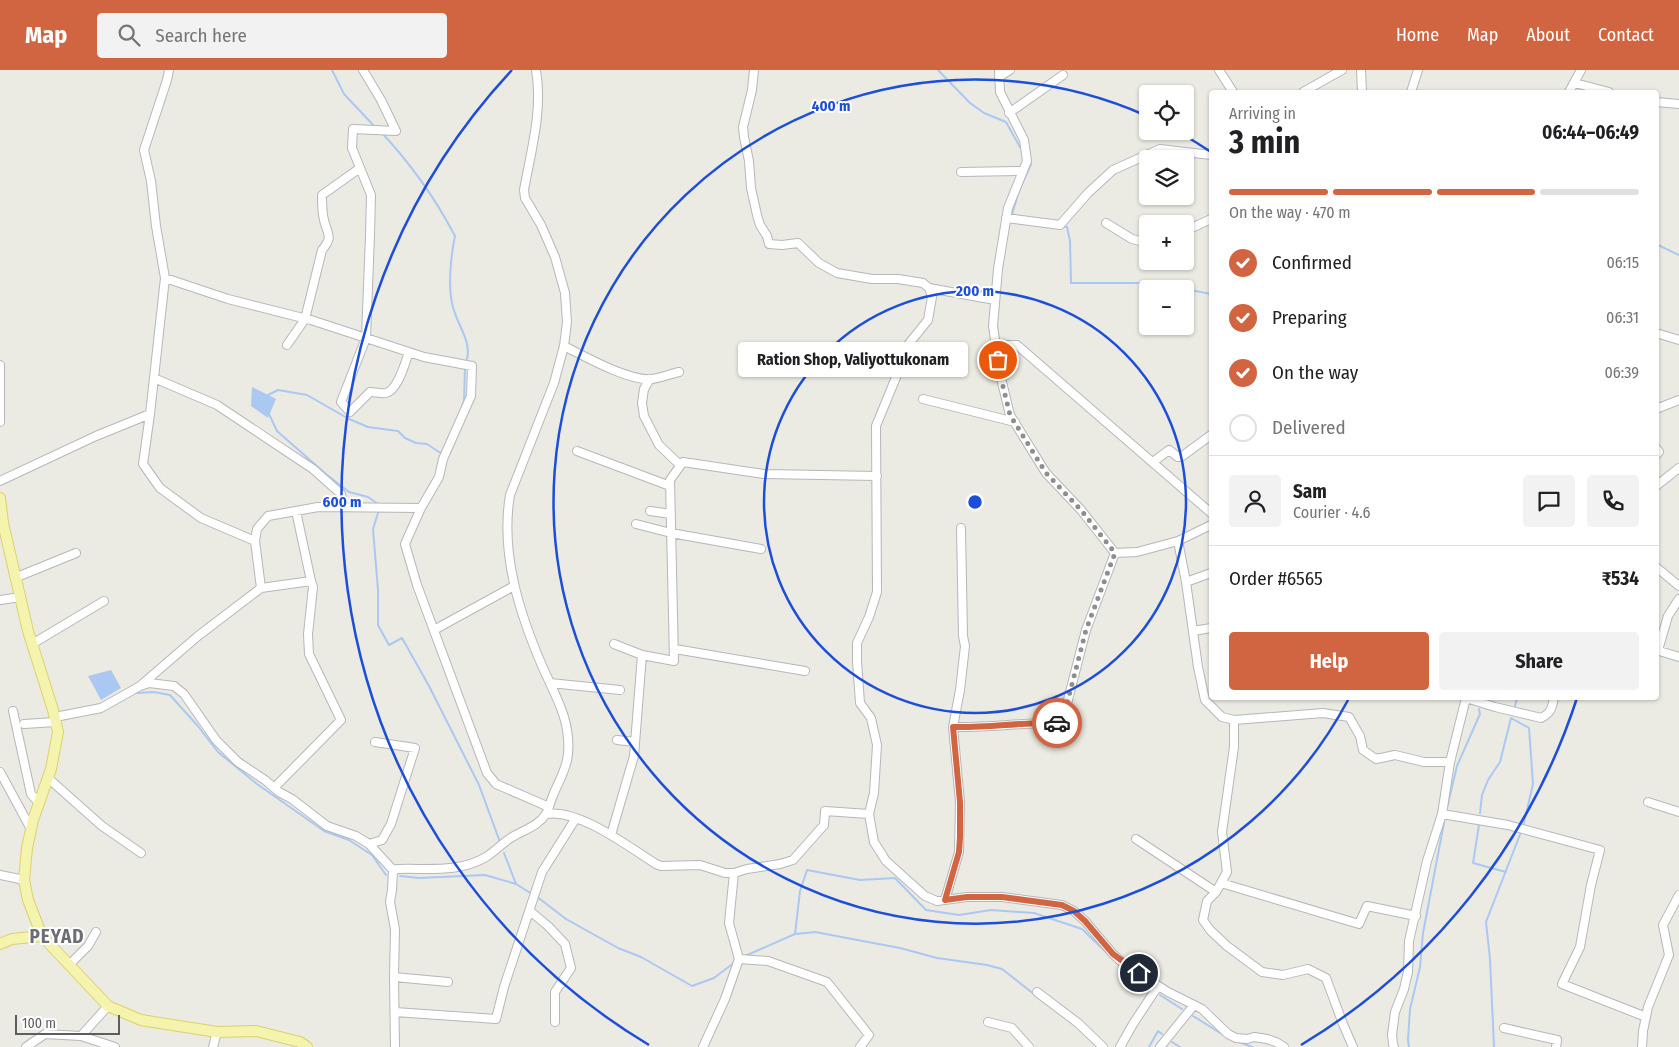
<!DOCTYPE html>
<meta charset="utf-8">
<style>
:root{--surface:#fff;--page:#f2f2f2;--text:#202124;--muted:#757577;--line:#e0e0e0;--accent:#d16542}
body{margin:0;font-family:"Fira Sans Condensed",sans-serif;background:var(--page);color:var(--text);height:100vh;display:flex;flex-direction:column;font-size:19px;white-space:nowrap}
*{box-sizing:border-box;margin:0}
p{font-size:16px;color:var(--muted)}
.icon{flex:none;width:28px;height:28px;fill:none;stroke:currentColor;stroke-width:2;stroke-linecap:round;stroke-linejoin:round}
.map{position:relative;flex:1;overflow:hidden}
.details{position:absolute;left:1209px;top:20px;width:450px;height:610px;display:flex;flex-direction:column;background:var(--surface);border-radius:5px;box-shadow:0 1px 4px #0004}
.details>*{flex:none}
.buttons{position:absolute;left:1139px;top:15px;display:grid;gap:10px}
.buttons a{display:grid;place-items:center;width:55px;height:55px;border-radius:5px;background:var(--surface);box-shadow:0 1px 4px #0004;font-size:25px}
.scale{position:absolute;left:15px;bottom:12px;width:105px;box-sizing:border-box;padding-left:5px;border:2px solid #5b5d61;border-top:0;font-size:14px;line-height:18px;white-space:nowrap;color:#5b5d61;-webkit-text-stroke:4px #fff;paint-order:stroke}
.pin{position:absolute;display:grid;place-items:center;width:42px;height:42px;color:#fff;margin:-21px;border:2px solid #fff;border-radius:50%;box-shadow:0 1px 5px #0007}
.courier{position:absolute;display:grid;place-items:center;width:50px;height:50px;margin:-25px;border:4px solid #d16542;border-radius:50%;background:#fff;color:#222;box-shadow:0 1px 6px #0007}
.bubble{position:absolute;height:35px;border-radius:5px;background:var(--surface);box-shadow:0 1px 4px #0004;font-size:16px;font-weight:700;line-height:35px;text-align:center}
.overview em{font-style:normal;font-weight:700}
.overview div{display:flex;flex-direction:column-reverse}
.overview{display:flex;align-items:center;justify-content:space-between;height:85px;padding:0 20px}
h1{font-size:32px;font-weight:700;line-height:38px}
.bar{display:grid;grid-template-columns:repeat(4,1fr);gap:8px 5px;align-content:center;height:60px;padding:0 20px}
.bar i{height:6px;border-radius:4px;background:var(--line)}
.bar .on{background:var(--accent)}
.bar p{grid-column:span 4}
.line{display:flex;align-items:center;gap:12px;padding:0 20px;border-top:1px solid var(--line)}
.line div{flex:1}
.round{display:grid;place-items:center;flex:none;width:52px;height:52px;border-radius:5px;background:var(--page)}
ol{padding:0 20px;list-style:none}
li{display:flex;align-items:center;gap:15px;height:55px}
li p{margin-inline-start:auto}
li .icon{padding:5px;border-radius:50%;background:var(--accent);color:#fff;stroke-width:4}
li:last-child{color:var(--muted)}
li i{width:28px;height:28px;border:2px solid var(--line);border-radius:50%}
.button{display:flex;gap:10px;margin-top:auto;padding:10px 20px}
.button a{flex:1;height:58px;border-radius:5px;background:var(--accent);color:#fff;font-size:20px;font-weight:700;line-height:58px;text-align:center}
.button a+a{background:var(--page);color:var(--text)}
header{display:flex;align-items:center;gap:30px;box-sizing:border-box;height:70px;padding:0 25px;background:var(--accent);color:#fff}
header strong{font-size:24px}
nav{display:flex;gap:28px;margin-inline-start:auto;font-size:18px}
.search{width:350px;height:45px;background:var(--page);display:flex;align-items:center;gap:12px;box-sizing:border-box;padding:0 18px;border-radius:5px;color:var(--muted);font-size:19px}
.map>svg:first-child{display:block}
</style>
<header>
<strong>Map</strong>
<div class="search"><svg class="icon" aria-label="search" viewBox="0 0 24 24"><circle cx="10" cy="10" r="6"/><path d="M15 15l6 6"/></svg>Search here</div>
<nav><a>Home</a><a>Map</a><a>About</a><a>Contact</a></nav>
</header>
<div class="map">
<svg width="1679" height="977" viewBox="0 0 1679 977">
<rect width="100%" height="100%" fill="#ebebe3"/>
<path fill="#abc8f3" d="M252 317 276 329 268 348 251 336Z
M111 600 121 618 101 630 88 606Z"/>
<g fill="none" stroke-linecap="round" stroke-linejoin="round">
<path stroke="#abc8f3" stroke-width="2" d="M332 0 344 24 375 57
M938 0 970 33 984 43 1006 52 1020 77
M381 62C412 95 434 126 455 166 451 185 448 214 452 233 455 252 472 270 467 289
M1018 146 1012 144 1019 121 1031 94
M1061 156 1067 157 1070 171 1071 213H1156L1183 219
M1656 174 1679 185
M1185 219 1211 224
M268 325 278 320 307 325 349 349 368 357 398 361 405 368 416 373 427 374 439 382 442 383
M462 336 464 331 465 297
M269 344 277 361 327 405 349 422 368 427 378 434
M379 440 373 459 378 520V555L389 575 402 568 429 616 479 715 500 772
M137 623 154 622 170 625 197 655 218 682 257 714 324 761 349 770 372 785 386 805
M1515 636 1517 628
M1447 738 1457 696 1480 644 1479 639
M1480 743 1482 725 1488 710 1500 692 1511 648 1529 658 1533 714 1523 757
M1479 755 1473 793 1506 802
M504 783 516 814 532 824
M400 806 419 808 485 805 516 814
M536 826 566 849 618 878 641 887 692 916 714 908 735 892
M795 864 800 821 807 800 860 810 895 808 926 840 959 845 991 840 1034 843 1082 859 1111 887
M745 886 795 864 815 862 900 878 937 888 987 895 1002 899 1039 928
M1116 892 1132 907 1149 918
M1160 925 1182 939
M1193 946 1225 966
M1229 968 1252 977
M1172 972 1180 977
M1149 977 1158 961 1162 964
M1409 977 1408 970 1410 939 1420 897 1423 863 1444 753
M1494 977 1490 889 1486 852 1521 762"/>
<g stroke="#b5b7bb" stroke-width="10">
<path id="minor" d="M363 0 381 30 396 61 353 59 352 78 371 125 370 165 366 268 341 332 350 342 370 322C375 322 382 324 386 323 398 320 405 293 409 282
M754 0 752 20 743 57 744 67 749 91 751 118 757 145 760 155 767 166 769 174 782 175 798 173 819 193 837 203 872 209H898L923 213 929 218 932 227 928 250 907 276 899 300 876 356 877 522 869 547 857 573V591L860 633 871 648 877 675 874 723 869 744 874 772 886 791 925 826 937 831 967 827H1002L1062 835 1074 841 1085 851 1113 884 1124 894 1168 922 1202 939 1228 964 1236 968 1247 969 1254 967 1267 969 1276 972 1284 977
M999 0 1000 22 1024 70 1027 91 1008 138 998 199 993 256 1000 304 1010 345 1046 403 1081 440 1115 483 1137 482 1178 471 1186 512 1198 597 1205 630 1222 647 1234 650V677L1222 762 1227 802 1216 822 1207 831 1203 850 1210 860 1227 876 1262 902 1283 905 1308 899 1326 908 1343 954 1353 977
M1219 0 1233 22
M1361 0 1362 22
M999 7 1010 0
M1575 13 1609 22
M1303 22 1342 0
M1411 22 1418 0
M1569 22 1581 0
M1656 32 1679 34
M1009 43 1063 5
M961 102 1023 101
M1006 148 1060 155 1088 123 1113 100 1160 79 1211 85
M1106 153 1132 169 1148 173
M1185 161 1211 149
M165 208 156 156 151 111 144 80 167 10 169 0
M929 218 995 230
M1656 263 1679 270
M287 275 305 249 322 180C334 166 327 164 324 150 322 142 322 133 322 125L360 98
M996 275H1017L1211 443
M564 276C584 286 630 312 652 309 661 308 670 304 679 302
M0 295V352
M154 308 217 335 313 399 341 424 343 437
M650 309 644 319 642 333 644 346 659 375 680 395
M923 329 1015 352
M1656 339 1679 330
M150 344 143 394 160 418 201 448 255 471
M1656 378 1659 382 1656 385
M577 381 670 416
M1153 392 1169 380 1178 387H1181L1211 365
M0 411 96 366 150 344 165 208 228 229 311 250 424 287 472 296 471 326 443 389 439 407 421 438 405 474 417 515 487 703 496 714 549 737
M1656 416 1679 398
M296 441 311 511
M650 441 671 444
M636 454 671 463 761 479
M1178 471 1211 455
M1656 497 1679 516
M17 507 76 483
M1186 512 1211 503
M261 518 255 471 257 459 268 446 318 437 421 438
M0 530 21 527
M434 560 514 516
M1193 561 1211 558
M32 574 104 531
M614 574 642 585 674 591 670 410 683 392 764 404 877 406
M675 579 805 601
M1656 580 1679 587
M1658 580 1668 546 1679 529
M550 613 620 620
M140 616 198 566 261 518 311 511 313 517 308 564 309 584 341 650 274 718
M13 641 31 724 39 733
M55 647 101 638 140 616 149 613 174 616 184 624 216 670 238 692 265 710 279 722 292 729 327 756 356 766 369 774 393 800
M1234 650 1323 643 1349 647 1360 666 1363 680 1376 689 1395 685 1424 692H1450
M24 654 56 652
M953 657C990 658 1025 652 1062 653L1086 560 1115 483
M617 670 635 672
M0 702 31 759
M48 708 102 756 141 783
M1648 732 1679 742
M546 744C578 738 629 777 656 794L661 796 700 795 725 803H734L747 799 780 794 793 790 824 755 825 741 869 744
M1442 744 1450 692 1466 628 1495 637 1541 648C1551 643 1552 638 1554 628
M611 765 634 686 642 585
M1136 769 1216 822
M369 774 382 770 391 754 415 678 375 672
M0 805 24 810
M1221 813 1359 854 1367 836 1416 846
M945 830 959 782 960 732 953 657 960 620 965 576 963 566 961 458
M530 841 548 856 565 874 571 898 555 922V952
M739 889 768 891 827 912 869 965 860 977
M69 895 88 876 96 862
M394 907 448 912
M1037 922 1078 953 1103 977
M395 942 496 949 504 917 542 802 576 748
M988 952 1012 958 1029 977
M1504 958 1557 970 1556 977
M81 966 115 977
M26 977 45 964 81 966 108 936
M213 977 217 962
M395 977 394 907 395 859 390 832 392 820 393 800 398 799C428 798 459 803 486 787 496 781 504 771 514 766 526 759 538 756 546 744 549 737 551 730 554 723 559 711 567 698 568 684 571 651 556 627 543 598 520 545 500 484 510 425L554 313 564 276 567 252 565 223 555 187 541 155 525 128 524 120C531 81 543 40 536 0
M703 977 725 929 739 889 729 853 734 803
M1120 977 1133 954 1158 916
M1160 977 1194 935
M1394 977 1393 974 1392 965 1395 942 1404 919 1408 902 1409 871 1427 791 1442 744 1508 755 1600 780 1591 815 1580 877 1562 914 1646 947
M1642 977 1643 961 1648 937 1669 885 1663 855 1679 825"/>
</g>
<g stroke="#ded069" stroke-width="12">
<path id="major" d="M0 428 3 453 28 561 53 640 58 662 51 699 33 750 27 778 24 810 28 830 42 866 108 936 141 950 217 962 256 961 300 972 307 977
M0 874 12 869 42 866"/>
</g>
<use href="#minor" stroke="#fff" stroke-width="8"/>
<use href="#major" stroke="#f4f4af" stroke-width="10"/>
</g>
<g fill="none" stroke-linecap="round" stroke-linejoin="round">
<path stroke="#8d8f8e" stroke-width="5" stroke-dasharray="0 9" d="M998 290 1000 304 1010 345 1046 403 1081 440 1115 483 1086 560 1062 653H1057"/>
<path stroke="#d16542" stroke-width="6" d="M1057 653C1022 652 988 658 953 657L960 732V767L959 782 945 830 967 827H1002L1062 835 1074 841 1085 851 1113 884 1139 903"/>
</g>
<g fill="none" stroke="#1d4ed8" stroke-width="2.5">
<circle cx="975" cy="432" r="211"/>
<path d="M1348 630A422 422 0 1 1 1147 46M1180 63A422 422 0 0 1 1211 82"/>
<path d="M1577 628A633 633 0 0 1 1301 975M649 975A633 633 0 0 1 512 0"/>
</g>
<g text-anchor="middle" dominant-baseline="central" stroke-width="4" stroke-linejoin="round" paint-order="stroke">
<g font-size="19" font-weight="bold" letter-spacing="1" fill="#6c6e73" stroke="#fff">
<text x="57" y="866">PEYAD</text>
</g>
</g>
<circle cx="975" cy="432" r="8" fill="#1d4ed8" stroke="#fff" stroke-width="2.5"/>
<g font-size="15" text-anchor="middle" font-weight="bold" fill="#1d4ed8" stroke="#fff" stroke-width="4" stroke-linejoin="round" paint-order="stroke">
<text x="831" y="41">400 m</text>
<text x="975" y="226">200 m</text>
<text x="342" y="437">600 m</text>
</g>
</svg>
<div class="buttons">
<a><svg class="icon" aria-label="locate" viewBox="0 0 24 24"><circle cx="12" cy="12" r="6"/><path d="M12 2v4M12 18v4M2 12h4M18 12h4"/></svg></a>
<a><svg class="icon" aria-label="layers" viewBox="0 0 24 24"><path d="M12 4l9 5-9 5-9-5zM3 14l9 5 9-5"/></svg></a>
<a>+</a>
<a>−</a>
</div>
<div class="scale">100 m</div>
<div class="pin" style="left:998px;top:290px;background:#ea580c"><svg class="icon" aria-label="bag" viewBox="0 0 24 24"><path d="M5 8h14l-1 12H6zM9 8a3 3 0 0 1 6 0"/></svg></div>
<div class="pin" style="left:1139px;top:903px;background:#1f2937"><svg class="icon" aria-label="home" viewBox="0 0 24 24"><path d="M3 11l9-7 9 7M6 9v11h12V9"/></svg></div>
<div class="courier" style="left:1057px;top:653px"><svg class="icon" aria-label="car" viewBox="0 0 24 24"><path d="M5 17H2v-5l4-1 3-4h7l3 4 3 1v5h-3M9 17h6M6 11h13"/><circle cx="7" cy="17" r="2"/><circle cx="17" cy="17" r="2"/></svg></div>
<div class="bubble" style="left:738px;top:272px;width:230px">Ration Shop, Valiyottukonam</div>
<section class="details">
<div class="overview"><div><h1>3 min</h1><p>Arriving in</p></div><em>06:44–06:49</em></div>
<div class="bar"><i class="on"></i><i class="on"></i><i class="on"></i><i></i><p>On the way · 470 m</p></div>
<ol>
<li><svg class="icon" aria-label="check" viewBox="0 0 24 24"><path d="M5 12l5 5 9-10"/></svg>Confirmed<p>06:15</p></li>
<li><svg class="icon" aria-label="check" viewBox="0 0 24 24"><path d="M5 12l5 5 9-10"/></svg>Preparing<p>06:31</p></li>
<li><svg class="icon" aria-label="check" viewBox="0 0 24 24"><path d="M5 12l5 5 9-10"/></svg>On the way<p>06:39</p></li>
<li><i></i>Delivered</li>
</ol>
<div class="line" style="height:90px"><a class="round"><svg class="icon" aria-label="person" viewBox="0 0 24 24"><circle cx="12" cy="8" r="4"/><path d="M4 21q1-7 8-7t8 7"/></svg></a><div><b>Sam</b><p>Courier · 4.6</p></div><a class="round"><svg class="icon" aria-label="chat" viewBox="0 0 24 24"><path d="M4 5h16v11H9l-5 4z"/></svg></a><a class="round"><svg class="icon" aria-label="phone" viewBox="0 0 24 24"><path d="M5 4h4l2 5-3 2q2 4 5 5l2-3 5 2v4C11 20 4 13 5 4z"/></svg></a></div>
<div class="line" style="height:65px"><div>Order #6565</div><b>₹534</b></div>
<div class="button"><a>Help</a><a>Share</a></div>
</section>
</div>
